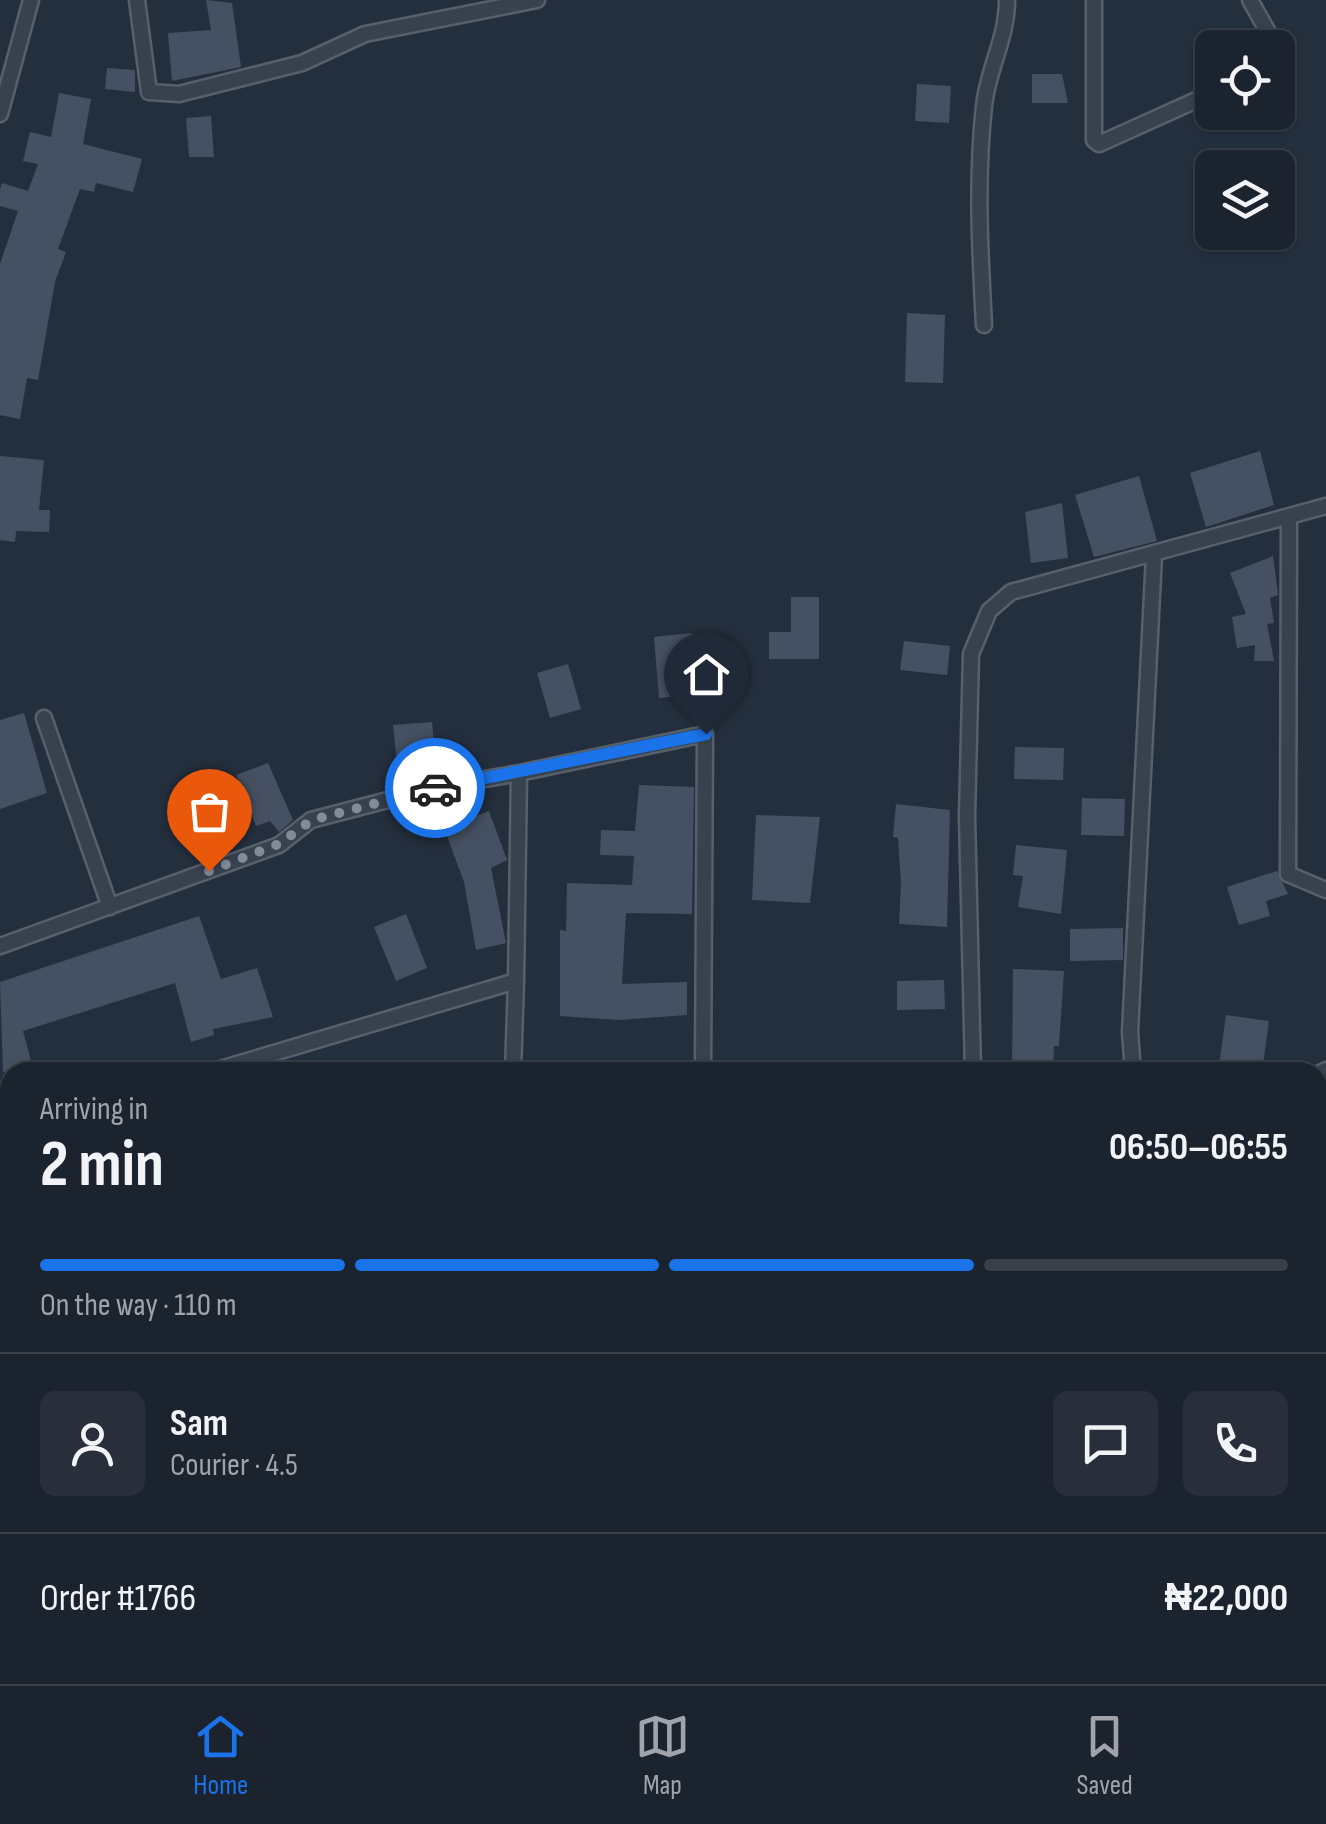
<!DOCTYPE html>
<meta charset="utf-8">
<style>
:root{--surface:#1b232e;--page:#282f3a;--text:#f1f3f6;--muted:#a0a4aa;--line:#39404a;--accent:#1a73e8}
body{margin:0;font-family:"Sofia Sans Condensed",sans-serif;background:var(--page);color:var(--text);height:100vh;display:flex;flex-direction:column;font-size:38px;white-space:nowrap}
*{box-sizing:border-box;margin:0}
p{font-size:32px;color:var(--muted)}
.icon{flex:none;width:55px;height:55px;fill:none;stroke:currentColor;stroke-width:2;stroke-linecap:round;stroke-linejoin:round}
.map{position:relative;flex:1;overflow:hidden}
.side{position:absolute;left:0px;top:1062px;width:1328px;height:622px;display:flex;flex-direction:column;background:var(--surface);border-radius:30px 30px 0 0;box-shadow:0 2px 8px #0004,0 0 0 2px var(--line)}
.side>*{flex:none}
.controls{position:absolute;left:1195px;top:30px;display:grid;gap:20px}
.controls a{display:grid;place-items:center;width:100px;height:100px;border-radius:15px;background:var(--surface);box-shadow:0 2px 8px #0004,0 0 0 2px var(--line);font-size:50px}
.pin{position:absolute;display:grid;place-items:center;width:85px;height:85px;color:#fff;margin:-102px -42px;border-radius:50% 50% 50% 0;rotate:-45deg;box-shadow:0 0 10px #0007}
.pin .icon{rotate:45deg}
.courier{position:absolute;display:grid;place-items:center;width:100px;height:100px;margin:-50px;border:8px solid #1a73e8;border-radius:50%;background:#fff;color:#222;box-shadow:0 2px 12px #0007}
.summary em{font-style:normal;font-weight:700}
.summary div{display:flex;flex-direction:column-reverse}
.summary{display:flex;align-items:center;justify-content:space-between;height:170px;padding:0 40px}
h1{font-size:65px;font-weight:700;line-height:75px}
.bar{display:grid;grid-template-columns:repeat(4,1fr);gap:15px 10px;align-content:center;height:120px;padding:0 40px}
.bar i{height:12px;border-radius:8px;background:var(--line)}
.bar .selected{background:var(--accent)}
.bar p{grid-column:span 4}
.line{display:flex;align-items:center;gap:25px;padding:0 40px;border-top:2px solid var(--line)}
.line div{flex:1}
.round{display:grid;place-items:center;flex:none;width:105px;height:105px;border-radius:15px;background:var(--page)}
.tabs{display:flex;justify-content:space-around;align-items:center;height:140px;border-top:2px solid var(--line);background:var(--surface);font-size:28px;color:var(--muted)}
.tabs a{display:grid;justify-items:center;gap:5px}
.tabs .selected{color:var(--accent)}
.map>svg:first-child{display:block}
</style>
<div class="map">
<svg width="1326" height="1684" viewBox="0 0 1326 1684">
<rect width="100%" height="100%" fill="#242f3e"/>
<path fill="#455162" d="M206 0 232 3 241 67 172 81 168 33 211 30Z
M107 68 135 70V92L105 89Z
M1032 74H1062L1068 103H1032Z
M917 84 951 86 949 123 915 121Z
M59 93 91 99 83 144 142 159 133 192 96 183 94 192 80 189 58 249 66 252 55 282 38 380 27 378 20 419 0 415V264L18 211 0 206V190L2 183 28 191 38 164 23 161 30 132 51 137Z
M211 116 214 157H189L186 118Z
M907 313 945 315 943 383 905 382Z
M1260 451 1274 505 1206 527 1190 473Z
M0 456 44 460 39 510H50L49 532 16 531 15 542 0 540Z
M1139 476 1157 541 1094 557 1075 495Z
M1062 503 1068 558 1031 563 1025 512Z
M1273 556 1278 595 1270 598 1274 623 1267 624 1274 661H1254L1255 645 1237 648 1232 617 1246 614 1230 573Z
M791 597H819V659H769V632H791Z
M692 633 697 694 659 698 654 637Z
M904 641 950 646 947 675 900 670Z
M568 664 581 709 550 718 537 673Z
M24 713 47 793 0 809V720Z
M432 722 437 777 399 784 393 725Z
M1015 747 1064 748 1063 780 1014 779Z
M268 763 293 820 279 832 270 821 256 826 236 775Z
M639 785 694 787 692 914 626 913 622 984 687 982V1015L619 1020 560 1016V930L566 931 567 883 632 885 634 856 600 855 601 830 635 831Z
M1082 798 1125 799 1124 836 1081 835Z
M896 804 950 810 947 927 899 924 901 883 898 838 893 837Z
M489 811 507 860 491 868 506 943 476 950 464 882 444 828Z
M756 815 820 817 810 903 752 900Z
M1016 845 1067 850 1061 914 1018 907 1023 876 1013 875Z
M1277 871 1288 894 1266 901 1270 916 1239 925 1227 887Z
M406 914 427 968 396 981 374 927Z
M199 916 221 979 257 968 273 1017 213 1029 214 1035 191 1042 175 983 23 1031 34 1072H3L0 982Z
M1123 928V960L1070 961V929Z
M1013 969 1064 971 1059 1046H1054L1053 1072H1012Z
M944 980 945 1009 897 1010V981Z
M1226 1015 1269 1021 1262 1072H1218Z"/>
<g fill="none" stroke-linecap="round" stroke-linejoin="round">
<g stroke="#565f6c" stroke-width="19">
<path id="minor" d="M137 0 149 92 179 94 302 63 365 34 537 0
M1094 0V140L1099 144 1212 93
M1250 0 1277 48
M0 114 31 0
M984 325C980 252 976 179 984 106 988 68 1007 39 1007 0
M1289 519 1288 874 1326 890
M44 718 110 907
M519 773 705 734 703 1072
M0 946 279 845 311 820 434 788 519 773 516 981 210 1072
M513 1072 516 981
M973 1072 967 816 971 654 989 611 1011 592 1326 506
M1133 1072 1130 1032 1154 555
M1318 1074 1326 1070
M0 1135 10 1132
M1318 1173 1326 1170
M0 1244 10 1275
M1318 1383 1326 1380
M1318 1542 1326 1539
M0 1568 10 1565
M34 1675 35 1684
M157 1675 164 1684
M299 1684 329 1675"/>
</g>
<use href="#minor" stroke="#38414e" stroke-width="14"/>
</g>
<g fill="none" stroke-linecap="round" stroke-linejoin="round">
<path stroke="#828b98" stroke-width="10" stroke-dasharray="0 18" d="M209 871 279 844 312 820 435 788"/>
<path stroke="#1a73e8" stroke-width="12" d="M435 788 706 734"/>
</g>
</svg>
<div class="controls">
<a><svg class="icon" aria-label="locate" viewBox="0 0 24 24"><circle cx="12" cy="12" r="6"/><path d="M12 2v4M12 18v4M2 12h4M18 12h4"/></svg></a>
<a><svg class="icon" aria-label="layers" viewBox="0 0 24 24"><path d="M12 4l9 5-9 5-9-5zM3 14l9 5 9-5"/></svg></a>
</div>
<div class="pin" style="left:209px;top:871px;background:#ea580c"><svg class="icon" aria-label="bag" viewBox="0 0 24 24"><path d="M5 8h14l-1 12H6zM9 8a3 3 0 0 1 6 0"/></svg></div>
<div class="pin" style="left:706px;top:734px;background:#1f2937"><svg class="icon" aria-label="home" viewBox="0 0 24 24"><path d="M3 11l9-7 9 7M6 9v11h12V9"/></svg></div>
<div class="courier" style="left:435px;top:788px"><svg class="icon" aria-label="car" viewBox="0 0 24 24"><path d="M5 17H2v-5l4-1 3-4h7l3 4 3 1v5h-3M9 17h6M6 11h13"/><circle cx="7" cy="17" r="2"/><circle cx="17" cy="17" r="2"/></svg></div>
<section class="side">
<div class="summary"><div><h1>2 min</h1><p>Arriving in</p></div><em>06:50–06:55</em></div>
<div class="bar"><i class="selected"></i><i class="selected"></i><i class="selected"></i><i></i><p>On the way · 110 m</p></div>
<div class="line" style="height:180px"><a class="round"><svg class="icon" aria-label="person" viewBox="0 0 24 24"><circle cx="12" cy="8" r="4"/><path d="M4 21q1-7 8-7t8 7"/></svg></a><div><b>Sam</b><p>Courier · 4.5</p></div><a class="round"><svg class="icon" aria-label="chat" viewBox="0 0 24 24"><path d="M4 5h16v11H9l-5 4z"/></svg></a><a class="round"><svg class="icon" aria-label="phone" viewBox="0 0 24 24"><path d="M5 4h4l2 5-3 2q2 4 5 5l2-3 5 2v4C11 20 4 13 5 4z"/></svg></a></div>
<div class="line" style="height:130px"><div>Order #1766</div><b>₦22,000</b></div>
</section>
</div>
<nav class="tabs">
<a class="selected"><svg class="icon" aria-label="home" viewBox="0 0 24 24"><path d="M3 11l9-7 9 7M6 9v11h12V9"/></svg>Home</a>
<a><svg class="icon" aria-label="map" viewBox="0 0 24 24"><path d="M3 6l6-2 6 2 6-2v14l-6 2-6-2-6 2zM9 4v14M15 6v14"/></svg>Map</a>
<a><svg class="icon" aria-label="saved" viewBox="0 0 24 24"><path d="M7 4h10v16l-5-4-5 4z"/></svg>Saved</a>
</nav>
